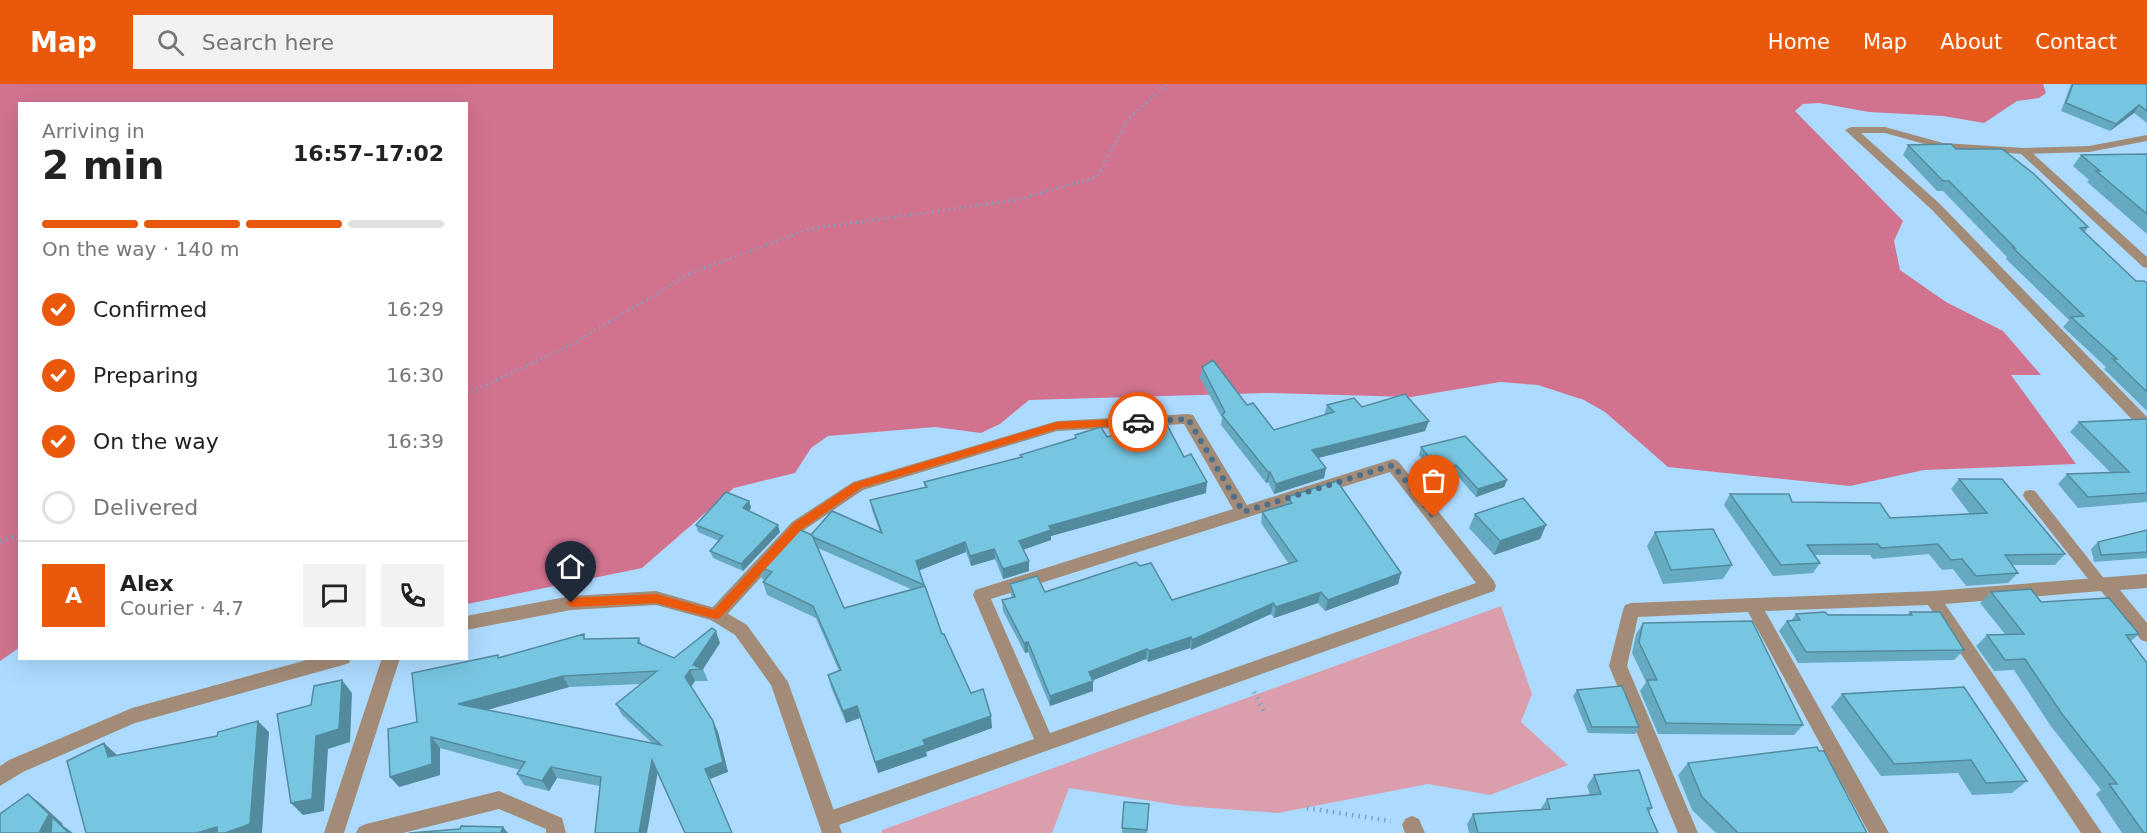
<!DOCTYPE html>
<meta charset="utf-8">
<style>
:root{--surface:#fff;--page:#f2f2f2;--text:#222;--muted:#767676;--line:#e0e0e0;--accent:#ea580c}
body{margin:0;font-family:"DejaVu Sans",sans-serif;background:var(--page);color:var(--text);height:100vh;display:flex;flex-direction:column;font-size:22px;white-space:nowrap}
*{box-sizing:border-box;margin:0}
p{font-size:20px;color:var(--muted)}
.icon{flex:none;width:33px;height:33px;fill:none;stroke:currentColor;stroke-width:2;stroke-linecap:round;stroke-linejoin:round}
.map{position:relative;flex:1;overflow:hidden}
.drawer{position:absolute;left:18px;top:18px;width:450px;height:558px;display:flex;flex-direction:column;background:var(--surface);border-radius:0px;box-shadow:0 6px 24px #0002}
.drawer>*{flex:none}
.pin{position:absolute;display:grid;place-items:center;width:51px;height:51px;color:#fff;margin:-62px -26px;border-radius:50% 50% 50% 0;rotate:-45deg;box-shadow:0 0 6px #0007}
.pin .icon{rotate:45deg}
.courier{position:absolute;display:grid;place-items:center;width:60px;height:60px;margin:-30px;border:4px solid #ea580c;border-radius:50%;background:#fff;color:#222;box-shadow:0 2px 8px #0007}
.headline em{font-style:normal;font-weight:800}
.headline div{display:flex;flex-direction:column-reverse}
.headline{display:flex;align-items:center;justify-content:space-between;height:102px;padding:0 24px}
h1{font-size:39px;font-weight:800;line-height:45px}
.bar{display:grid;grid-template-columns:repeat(4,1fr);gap:9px 6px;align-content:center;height:72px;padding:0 24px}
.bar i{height:8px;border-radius:4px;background:var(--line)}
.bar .on{background:var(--accent)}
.bar p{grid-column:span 4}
.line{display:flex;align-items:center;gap:15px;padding:0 24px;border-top:2px solid var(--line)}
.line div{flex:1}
.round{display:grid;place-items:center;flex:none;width:63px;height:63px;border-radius:0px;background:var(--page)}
ol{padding:0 24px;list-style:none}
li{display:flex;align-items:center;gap:18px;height:66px}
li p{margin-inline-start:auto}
li .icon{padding:6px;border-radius:50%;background:var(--accent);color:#fff;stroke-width:4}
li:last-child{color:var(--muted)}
li i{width:33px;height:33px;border:3px solid var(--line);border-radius:50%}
header{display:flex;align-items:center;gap:36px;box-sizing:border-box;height:84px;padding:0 30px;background:var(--accent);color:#fff}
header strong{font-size:28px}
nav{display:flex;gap:33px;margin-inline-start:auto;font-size:21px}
.search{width:420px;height:54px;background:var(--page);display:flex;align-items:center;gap:15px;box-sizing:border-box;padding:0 21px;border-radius:0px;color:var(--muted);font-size:22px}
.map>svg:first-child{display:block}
</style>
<header>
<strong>Map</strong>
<div class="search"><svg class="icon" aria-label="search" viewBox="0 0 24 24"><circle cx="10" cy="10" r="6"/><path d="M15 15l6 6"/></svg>Search here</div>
<nav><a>Home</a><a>Map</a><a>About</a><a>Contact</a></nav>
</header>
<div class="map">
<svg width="2147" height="749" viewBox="0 0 2147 749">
<rect width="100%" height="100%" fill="#addbff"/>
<path fill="#da9ead" d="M1501 522 1532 610 1521 638 1568 681 1490 711 1428 700 1278 729 1183 722 1069 704 1052 749H882V746Z"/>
<path fill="#d1738f" d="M0 0H2043L2046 9 2039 14 2017 17 1984 39 1943 32 1869 28 1819 19 1803 20 1795 27 1903 137 1894 157 1900 186 1946 218 2003 247 2041 291H2011L2076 380 1924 386 1850 402 1668 383 1605 328 1584 316 1538 301 1500 298 1411 313 1267 309 1029 316 1000 340 981 349 935 343 828 352 811 364 795 389 734 404 642 484 467 520 466 20H20V563L0 577Z"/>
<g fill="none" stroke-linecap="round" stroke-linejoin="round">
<path stroke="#7ca2c0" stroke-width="3" stroke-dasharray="1.5 4" stroke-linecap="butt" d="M466 310 569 262 691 189 809 145 1015 116 1097 93 1128 35 1168 0"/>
<path stroke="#7ca2c0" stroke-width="4.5" stroke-dasharray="1.5 5" stroke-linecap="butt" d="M0 458 20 450
M1254 608 1266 631
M1307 724 1391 737"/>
<path fill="#a28c78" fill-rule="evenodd" d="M2030 406 2035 407 2106 497 2108 501 2106 505 2101 507 2096 505 2025 415 2023 411 2025 407Z"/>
<path fill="#a28c78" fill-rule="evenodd" d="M1885 43 1943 59 2024 64 2089 62 2147 51V57L2089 68 2024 70 1942 65 1885 49H1861L1940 120 2147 333V347L2142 346 1932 126 1845 46 1851 43Z
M1188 330 1193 331 1247 421 1393 375 1398 377 1494 497 1496 502 1494 507 828 745 821 742 818 736 821 730 1034 655 973 511 975 506 1233 425 1184 340 1057 347 863 406 804 446 722 536 716 538 710 536 708 531 710 526 792 438 853 398 1057 337ZM1390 388 1476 499 1050 649 991 515Z
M2147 490V504L2120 506 2147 539V558L2141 556 2101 507 1945 520 2102 749H2081L1928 521 1765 527 1889 749H1869L1748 528 1638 533 1627 582 1698 749H1678L1609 582 1623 526 1625 521 1631 519 1932 507Z
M382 574H400L344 749H324Z
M499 707 562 734 566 749H546V745L499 725 403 749H356L359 743 366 740Z
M1412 732 1419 735 1425 749H1405L1402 741 1405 735Z"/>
<path fill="#a28c78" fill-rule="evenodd" d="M2024 64 2028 65 2147 173V184L2143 183 2020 69 2018 67Z
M656 507 722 526 747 541 788 598 842 749H822L771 601 735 551 711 536 656 521 571 526 466 546V532L571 512Z
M314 574H351L349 579 343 581 135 639 23 688 0 702V682L9 676 132 624Z"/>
</g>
<path fill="#66aac2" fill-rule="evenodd" d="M2071 0H2147V39L2134 29 2110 47 2061 27Z
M1908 61 1956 65 2088 143 2085 148 2136 197 2147 199V327L2104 285 2106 283 2063 243 2069 236 2006 175 2007 173 1943 107H1937L1903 71Z
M2147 70V150L2087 98 2089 96 2073 82 2081 71Z
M1202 283 1247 321 1274 346 1324 331 1327 321 1362 323 1425 347 1318 374 1326 384 1324 394 1274 410 1268 398 1266 399 1221 341 1222 334 1200 294Z
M2147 335V418L2078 424 2058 400 2067 390 2110 388 2070 348 2079 338Z
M1075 351 1107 353 1184 373 1206 409 1051 452V456L1023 466 1029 487 1003 495 995 475 971 482 966 468 919 486 942 550 971 609 992 644 926 668 927 672 878 689 860 634 846 639 831 603 828 591 839 587 816 534 767 511 763 498 765 496 762 495 758 482 811 451 880 448 872 426 870 416 925 404 924 398 1021 373 1020 371 1075 355ZM818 464 913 506 844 524Z
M1421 363 1507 396 1504 403 1476 413 1454 388 1438 394 1419 371Z
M1959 395 2065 470 2055 481H2012L2018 489 2008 499 1966 502 1953 485 1942 486 1929 470 1873 475 1870 471H1815L1820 479 1813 489 1773 492 1724 421 1730 410 1792 418 1890 434 1970 430 1951 405Z
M1287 413 1401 489 1398 500 1325 527 1318 519 1274 534 1271 530 1191 566 1190 564 1148 578 1146 575 1093 596V607L1050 622 1028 568 1025 569 1003 527 1002 516 1012 514 1011 511 1010 500 1045 508 1172 516 1289 480 1261 439 1262 428 1285 421Z
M749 417 751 424 749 427 780 448 743 487 713 474 710 467 719 457 698 448 696 441Z
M1475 430 1546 441 1540 455 1494 471 1469 444Z
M2147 446V474L2094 478 2091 465 2098 458Z
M1655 448 1732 481 1723 495 1663 500 1647 462Z
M1991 508 2041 518 2139 550 2131 557 2147 749H2122L2096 710 2101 706 2050 641 2014 586 1994 587 1976 562 1987 551 2005 550 1980 519Z
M1910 528 1964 566 1954 576 1798 579 1779 547 1787 537H1791L1796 530 1907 531Z
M1643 539 1803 641 1794 651 1658 650 1640 607 1646 598 1632 569 1636 550Z
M639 554 642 561 674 574 720 559 703 585 708 597H695L691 603 713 637 718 648 728 688H658L600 702 557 694 549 707 524 701 517 690 520 686 440 664V691L399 703 417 638 500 573 587 555ZM642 600 616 620 622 631 653 660 486 626 569 603Z
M1577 606 1639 643 1635 650 1588 649 1573 612Z
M1842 610 2027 697 2012 709 1972 711 1958 689 1881 692 1831 623Z
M1688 679 1867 749H1716L1692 726 1678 691Z
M1594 691 1652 724 1649 728 1658 749H1469L1467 740 1473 730 1540 726 1547 715 1590 711 1587 702Z
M1124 718 1149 720 1147 749H1122Z"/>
<path fill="#538b9e" d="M2139 21 2134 29 2110 47 2116 40Z
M1429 337 1425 347 1310 376 1312 366Z
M1456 381 1454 388 1438 394 1440 387Z
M1326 384 1324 394 1274 410 1276 400Z
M1268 388H1270L1268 398 1266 399Z
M1507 396 1504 403 1476 413 1478 405Z
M1207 398 1206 409 1051 452V456L1019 467V457L1049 442Z
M749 417 751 424 745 431 743 424Z
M778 441 780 448 743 487 741 480Z
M1546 441 1540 455 1494 471 1500 457Z
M965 458 966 468 918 487 916 477Z
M994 465 995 475 971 482 970 472Z
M1029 477V487L1003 495V485Z
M1401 489 1398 500 1325 527 1328 516Z
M1321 508 1318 519 1274 534 1276 523Z
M1273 519 1271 530 1191 566 1192 556Z
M716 547 720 559 703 585 693 581Z
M1191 553 1190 564 1148 578 1149 567Z
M1028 558V568L1025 569 1024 559Z
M1147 565 1146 575 1089 598V588Z
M690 586 695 597 690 604 685 593Z
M563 592 569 603 466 632 458 620Z
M342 596 352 609 350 658 328 665 324 727 303 731 291 719 316 652Z
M1093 597V607L1050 622V612Z
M857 622 860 634 846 639 843 627Z
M991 632 992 644 926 668 927 672 878 689 875 678 923 656Z
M258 637 269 648 262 749H225Z
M713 637 718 648 728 688 710 695 705 685Z
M431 653 440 664V691L399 703 390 693Z
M104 659 117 671 121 684 108 673Z
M652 676 658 687 647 749H639Z
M551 683 557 694 549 707 542 697Z
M28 710 41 720 63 740 62 741 73 749H39Z
M217 743 224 749H197Z
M503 743 508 749H501Z"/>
<path fill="#77c6e1" stroke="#538b9e" stroke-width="1.5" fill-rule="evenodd" d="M2073 0H2147V27L2139 21 2116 40 2066 19Z
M1951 60 1956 65H2002L2034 90 2088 143 2080 144 2136 197H2144L2147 199V308L2113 275H2117L2071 233 2084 232 2013 164H2015L1949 97H1943L1908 61Z
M2147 70V130L2096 87H2100L2081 71Z
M1213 276 1247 321 1253 319 1274 346 1334 328 1327 321 1354 314 1362 323 1405 310 1429 337 1312 366 1326 384 1276 400 1270 388H1268L1222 331 1225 328 1202 283Z
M2147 335V409L2088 413 2067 390 2129 388 2079 338Z
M1165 337 1184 373 1191 370 1207 398 1049 442 1051 446 1019 457 1029 477 1003 485 994 465 970 472 965 458 916 477 924 501 813 453 811 451 832 427 882 449 870 416 927 403 924 398 1022 373 1020 371 1076 354 1075 351 1101 343 1107 353Z
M1465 352 1507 396 1478 405 1456 381 1440 387 1421 363Z
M1959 395H2002L2065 470 2005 471 2018 489 1976 492 1962 475 1951 476 1938 460 1881 464 1878 460 1807 461 1820 479 1781 481 1730 410H1789L1792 418 1880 419 1890 434 1987 429Z
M1337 397 1401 489 1328 516 1321 508 1276 523 1273 519 1192 556 1191 553 1149 567 1147 565 1089 588 1093 597 1050 612 1028 558 1024 559 1002 516 1015 513 1010 500 1037 492 1045 508 1136 478 1140 482 1151 479 1172 516 1297 477 1262 428 1292 419 1287 413Z
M726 408 749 417 743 424 778 441 741 480 710 467 723 452 696 441Z
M1523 414 1546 441 1500 457 1475 430Z
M794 443 812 451 844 524 925 502 942 550H944L971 609 983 605 991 632 923 656 925 661 875 678 857 622 843 627 828 591 841 586 813 522 763 498 772 488 758 482Z
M1713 445 1732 481 1671 486 1655 448Z
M2147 446V468L2101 471 2098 458Z
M2031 505 2041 518 2109 514 2139 550 2126 551 2147 579V749H2144L2109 700H2117L2062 630 2025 575 2005 576 1987 551 2024 550 1991 508Z
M1825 528 1828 531H1912L1910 528H1940L1964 566 1806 568 1787 537 1800 536 1796 530Z
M1752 537 1803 641 1666 639 1647 596H1657L1639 558 1643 539Z
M712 544 716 547 693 581 703 585 690 586 685 593 713 637 723 678 705 685 732 749H685L652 676 639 749H595L601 693 551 683 542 697 517 690 525 678 431 653 432 680 390 693 388 645 417 638 412 589 498 571V574L584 550V555L639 554 638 559 674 574ZM657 587 616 620 661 661 458 620 563 592Z
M342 596 339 645 316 652 312 715 291 719 277 630 311 621 314 602Z
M1622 602 1639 643H1592L1577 606Z
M1964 603 2027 697 1986 699 1971 676 1894 680 1842 610Z
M258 637 250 740 225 749H217V743L197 749H86L67 677 104 659 108 673 217 652 218 648Z
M1817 663 1819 667H1824L1867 749H1738L1702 713 1688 679Z
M1639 686 1652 724H1647L1658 749H1478L1473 730 1550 725 1547 715 1601 710 1594 691Z
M28 710 49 730 39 749H0V730Z
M1124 718 1149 720 1147 746 1122 744Z
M52 733 69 749H51Z
M461 742 503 743 501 749H409L460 745Z"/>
<path fill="#ea580c" d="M1138 334 1143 338 1138 341 1057 345 861 404 802 445 720 534 716 535 656 519 571 523 566 519 571 514 656 510 714 526 794 439 854 399 1057 338Z"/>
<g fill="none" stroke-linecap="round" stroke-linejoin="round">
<path stroke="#4f6e87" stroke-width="6" stroke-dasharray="0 10.8" d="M1138 338 1188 335 1243 428 1393 381 1434 433"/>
</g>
</svg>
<div class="pin" style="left:1434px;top:433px;background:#ea580c"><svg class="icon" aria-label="bag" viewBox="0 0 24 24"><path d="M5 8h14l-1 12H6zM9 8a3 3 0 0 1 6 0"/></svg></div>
<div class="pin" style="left:571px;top:519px;background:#1f2937"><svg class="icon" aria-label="home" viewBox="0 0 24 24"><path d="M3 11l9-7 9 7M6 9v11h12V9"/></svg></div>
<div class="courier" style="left:1138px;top:338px"><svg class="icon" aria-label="car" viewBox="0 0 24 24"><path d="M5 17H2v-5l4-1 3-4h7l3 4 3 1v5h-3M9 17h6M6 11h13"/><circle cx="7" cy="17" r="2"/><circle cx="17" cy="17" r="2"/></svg></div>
<section class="drawer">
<div class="headline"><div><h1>2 min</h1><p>Arriving in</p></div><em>16:57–17:02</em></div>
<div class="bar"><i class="on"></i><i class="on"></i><i class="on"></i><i></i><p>On the way · 140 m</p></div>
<ol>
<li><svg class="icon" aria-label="check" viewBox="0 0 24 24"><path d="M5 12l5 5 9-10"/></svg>Confirmed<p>16:29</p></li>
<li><svg class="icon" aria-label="check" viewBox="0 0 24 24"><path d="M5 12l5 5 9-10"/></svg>Preparing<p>16:30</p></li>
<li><svg class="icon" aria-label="check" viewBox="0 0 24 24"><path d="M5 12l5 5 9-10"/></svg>On the way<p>16:39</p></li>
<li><i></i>Delivered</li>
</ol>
<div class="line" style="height:108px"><b class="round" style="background:var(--accent);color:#fff">A</b><div><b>Alex</b><p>Courier · 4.7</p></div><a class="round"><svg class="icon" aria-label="chat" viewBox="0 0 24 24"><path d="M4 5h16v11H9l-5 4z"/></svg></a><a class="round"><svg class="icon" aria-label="phone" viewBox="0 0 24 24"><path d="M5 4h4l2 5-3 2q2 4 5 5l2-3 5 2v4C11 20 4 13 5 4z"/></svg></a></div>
</section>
</div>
